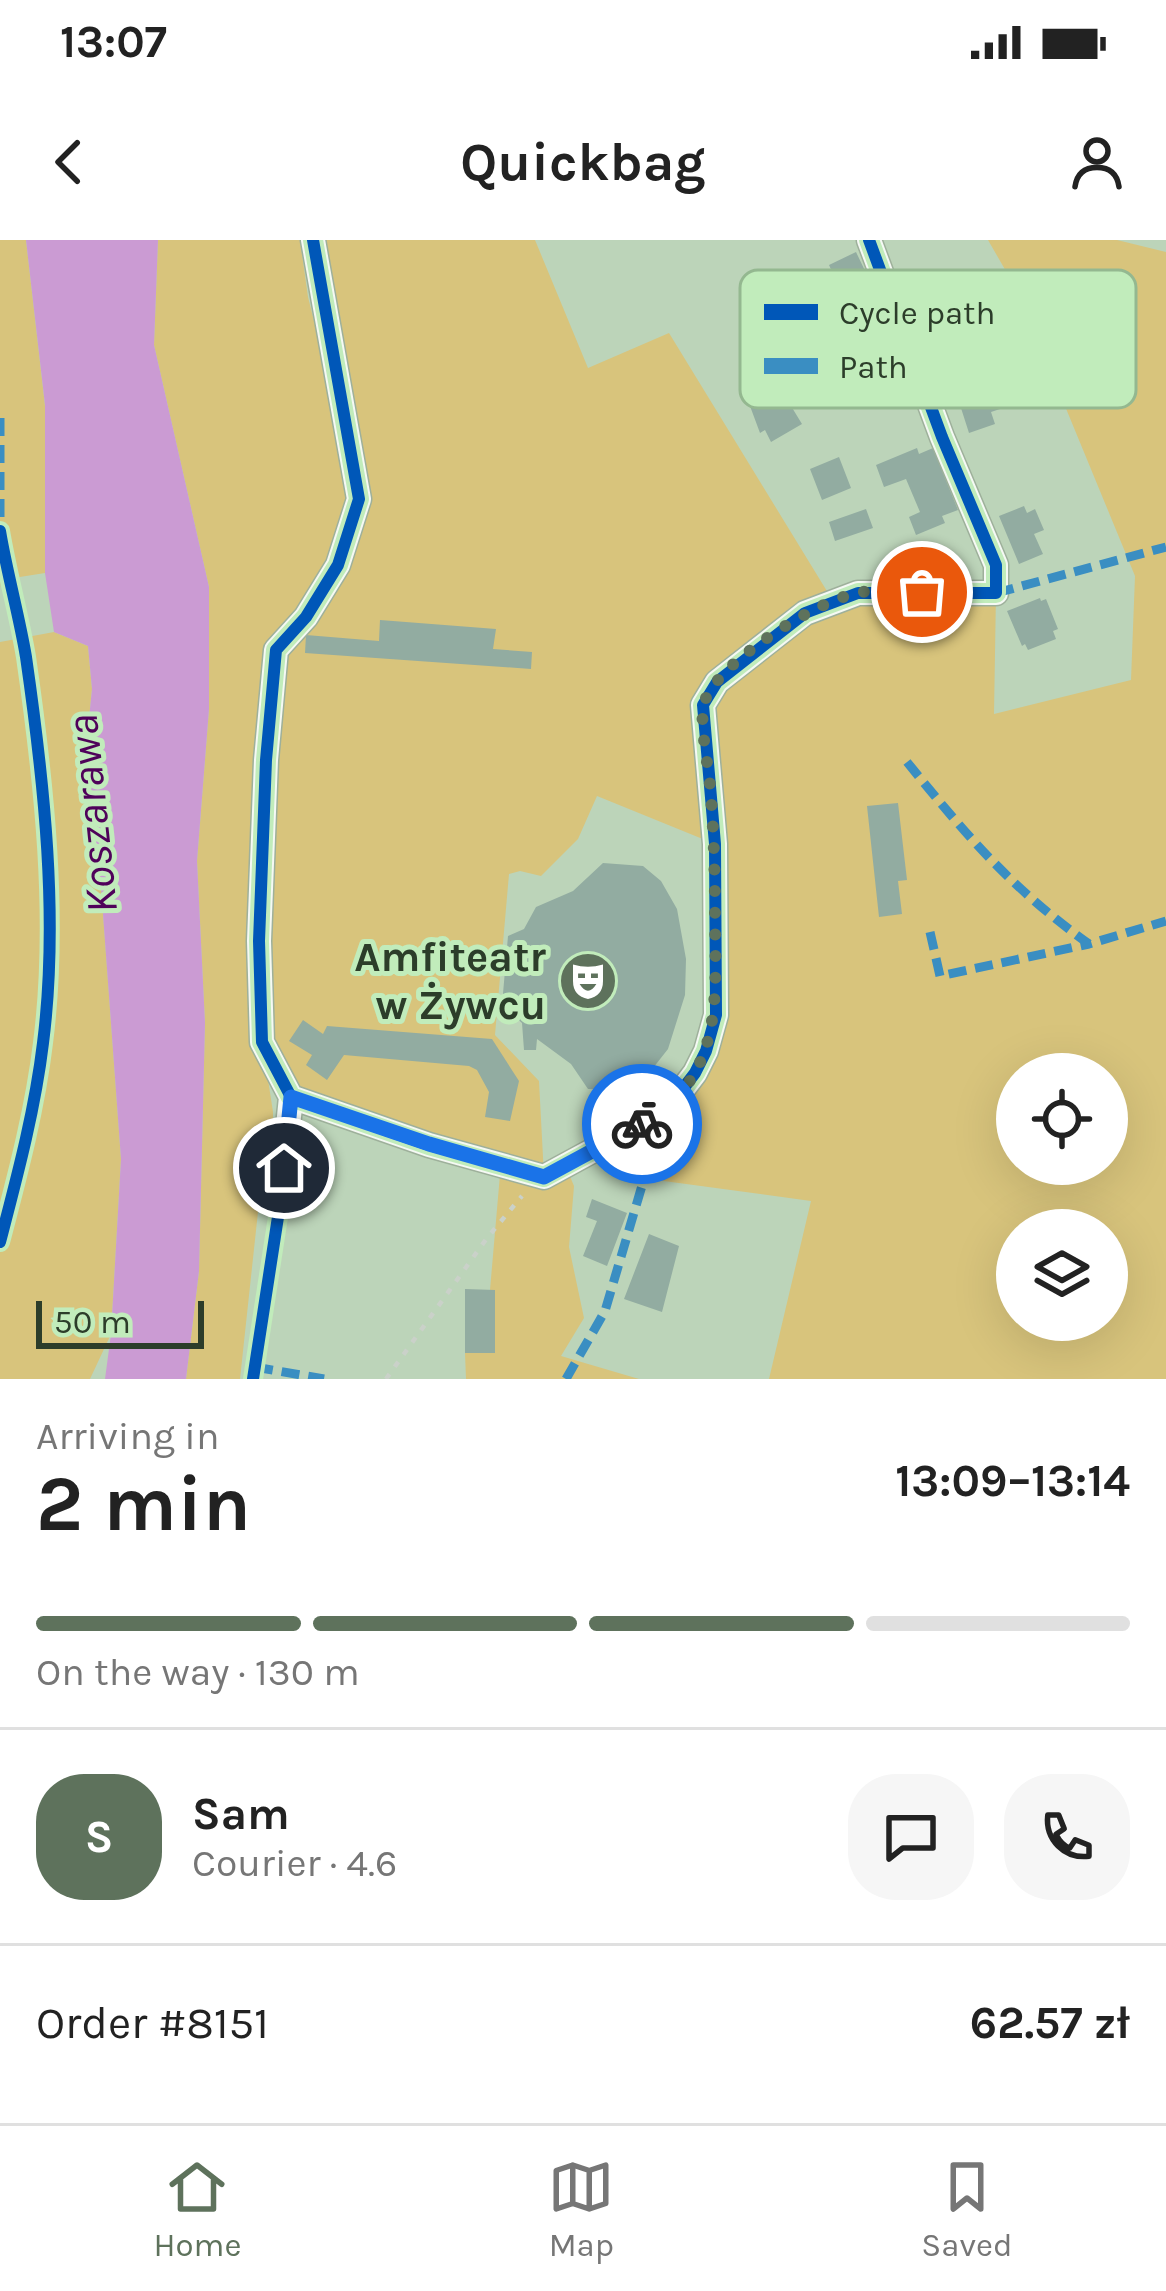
<!DOCTYPE html>
<meta charset="utf-8">
<style>
:root{--surface:#fff;--page:#f6f6f6;--text:#222;--muted:#767676;--line:#e0e0e0;--accent:#5e725c}
body{margin:0;font-family:Karla,sans-serif;background:var(--page);color:var(--text);height:100vh;display:flex;flex-direction:column;font-size:45px;white-space:nowrap}
*{box-sizing:border-box;margin:0}
p{font-size:39px;color:var(--muted)}
.icon{flex:none;width:66px;height:66px;fill:none;stroke:currentColor;stroke-width:2;stroke-linecap:round;stroke-linejoin:round}
.map{position:relative;height:1139px;overflow:hidden}
.sheet{display:flex;flex-direction:column;background:var(--surface);flex:1}
.sheet>*{flex:none}
.tools{position:absolute;left:996px;top:813px;display:grid;gap:24px}
.tools a{display:grid;place-items:center;width:132px;height:132px;border-radius:50%;background:var(--surface);box-shadow:0 12px 48px #0002;font-size:60px}
.scale{position:absolute;left:36px;bottom:30px;width:168px;box-sizing:border-box;padding-left:12px;border:6px solid #2c3d2a;border-top:0;font-size:33px;line-height:42px;white-space:nowrap;color:#2c3d2a;-webkit-text-stroke:9px #c1ecbb;paint-order:stroke}
.pin{position:absolute;display:grid;place-items:center;width:102px;height:102px;color:#fff;margin:-51px;border:6px solid #fff;border-radius:50%;box-shadow:0 3px 12px #0007}
.courier{position:absolute;display:grid;place-items:center;width:120px;height:120px;margin:-60px;border:9px solid #1a73e8;border-radius:50%;background:#fff;color:#222;box-shadow:0 3px 15px #0007}
.headline em{font-style:normal;font-weight:700}
.headline div{display:flex;flex-direction:column-reverse}
.headline{display:flex;align-items:center;justify-content:space-between;height:204px;padding:0 36px}
h1{font-size:78px;font-weight:700;line-height:90px}
.bar{display:grid;grid-template-columns:repeat(4,1fr);gap:18px 12px;align-content:center;height:144px;padding:0 36px}
.bar i{height:15px;border-radius:9px;background:var(--line)}
.bar .on{background:var(--accent)}
.bar p{grid-column:span 4}
.line{display:flex;align-items:center;gap:30px;padding:0 36px;border-top:3px solid var(--line)}
.line div{flex:1}
.round{display:grid;place-items:center;flex:none;width:126px;height:126px;border-radius:48px;background:var(--page)}
.status{display:flex;justify-content:space-between;align-items:center;height:84px;padding:0 60px;background:var(--surface);direction:ltr}
.status svg{height:33px;fill:currentColor}
header{display:flex;justify-content:space-between;align-items:center;height:156px;padding:0 36px;background:var(--surface);font-size:54px;font-weight:700}
.tabs{display:flex;justify-content:space-around;align-items:center;height:168px;border-top:3px solid var(--line);background:var(--surface);font-size:33px;color:var(--muted)}
.tabs a{display:grid;justify-items:center;gap:6px}
.tabs .on{color:var(--accent)}
.map>svg:first-child{display:block}
</style>
<div class="status"><b>13:07</b><svg viewBox="0 0 49 12"><path d="M0 12V9h3v3zM5 12V6h3v6zM10 12V3h3v9zM15 12V0h3v12zM26 1h20v11H26zM47 4h2v5h-2z"/></svg></div>
<header><svg class="icon" aria-label="back" viewBox="0 0 24 24"><path d="M15 5l-7 7 7 7"/></svg>Quickbag<svg class="icon" aria-label="person" viewBox="0 0 24 24"><circle cx="12" cy="8" r="4"/><path d="M4 21q1-7 8-7t8 7"/></svg></header>
<div class="map">
<svg width="1166" height="1139" viewBox="0 0 1166 1139">
<rect width="100%" height="100%" fill="#bcd4b9"/>
<path fill="#d8c47c" fill-rule="evenodd" d="M0 0H26L45 166V333L1 340 0 348Z
M158 0H300L308 57 351 230 314 0H535L588 128 669 93 833 361 996 353 994 474 1131 440 1135 336 1018 52 988 0H1117L1166 12V1139H769L811 961 649 939 658 888 649 880 706 811 715 604 597 556 578 599 541 636 520 631 509 634 495 795 539 841 544 936 566 927 574 946 569 1007 584 1078 561 1116 639 1139H466L465 1113 495 1112V1051L490 1050 501 923 291 857 263 807 273 872V909L261 944 240 1139H186L199 1031 205 783 197 621 209 469V347L154 105ZM1017 834H1107V924H1017ZM1017 990H1107V1080H1017Z
M54 392 88 406 92 449 83 538 99 619 121 919 111 1094 90 1139H0V402Z"/>
<path fill="#cb9bd3" d="M26 0H158L154 105 209 347V469L197 621 205 783 199 1031 186 1139H105L111 1094 121 919 99 620 83 538 92 449 88 406 54 392 45 333V165Z"/>
<path fill="#92aca1" d="M856 12 879 60 851 73 829 25Z
M988 133 1000 169 991 172 995 184 969 193 961 168 977 163 969 139Z
M780 148 802 184 771 202 765 190 760 193 750 166Z
M917 208 919 214 933 208 958 270 942 276 945 283 916 295 909 277 920 272 906 239 884 247 876 225Z
M839 217 851 248 822 260 810 229Z
M1024 266 1027 273 1035 269 1044 290 1034 294 1043 314 1019 324 999 276Z
M866 269 873 288 835 301 829 282Z
M1040 358 1041 361 1046 359 1058 389 1053 391 1056 399 1028 410 1025 404 1022 406 1007 371Z
M380 380 496 389 493 409 532 412 531 429 305 413 306 395 379 401Z
M898 563 907 640 898 641 902 674 879 677 867 566Z
M603 623 643 626 661 641 677 669 686 719 685 755 668 809 642 842 629 850 588 849 571 824 537 799 536 810H524L522 783 502 765 508 696 524 689 536 667 573 651Z
M303 780 323 794 327 786 492 799 519 841 510 881 485 877 489 852 477 830 469 826 344 815 327 840 306 825 312 815 289 801Z
M592 959 627 973 607 1026 583 1016 597 981 586 977Z
M649 994 679 1006 662 1072 624 1059Z
M465 1049 495 1050V1113H465Z"/>
<g fill="none" stroke-linecap="round" stroke-linejoin="round">
<g stroke="#9eb09b" stroke-width="27">
<path id="street" d="M291 857 429 905 544 937 649 880 673 862 695 833 706 811 716 775 715 604 703 465 717 442 805 373 858 353H996V325L942 197 869 0
M280 964 291 857 262 802 259 701 266 520 276 410 306 377 338 325 359 259 313 0"/>
</g>
<path stroke="#cad1c9" stroke-width="4.5" stroke-dasharray="6 9" stroke-linecap="butt" d="M386 1139 487 998 522 956"/>
<use href="#street" stroke="#f5f9f4" stroke-width="24"/>
<path stroke="#3a8ec2" stroke-width="9" stroke-dasharray="18 9" stroke-linecap="butt" d="M0 178V287
M996 353 1166 307
M907 522C966 595 1012 649 1089 704L1166 681
M930 692 940 736 1089 704
M255 1127 324 1139
M566 1139 605 1071 659 888 649 880"/>
<g stroke="#c1ecbb" stroke-width="20">
<path id="cycleway" d="M313 0 359 259 338 325 306 377 276 410 266 520 259 701 262 802 291 857 429 905 544 937 649 880 673 862 695 833 706 811 716 775 715 604 703 465 717 442 805 373 858 353H996V325L942 197 869 0
M0 291C7 333 19 375 26 417 44 542 59 678 43 803 35 870 17 937 0 1002
M253 1139 280 964"/>
</g>
<use href="#cycleway" stroke="#0057b8" stroke-width="12"/>
</g>
<g fill="none" stroke-linecap="round" stroke-linejoin="round">
<path stroke="#5e725c" stroke-width="12" stroke-dasharray="0 21.6" d="M642 884C722 838 716 763 715 682 715 636 714 591 710 545 708 525 699 480 704 463 717 422 817 361 857 353 878 348 901 352 922 352"/>
<path stroke="#1a73e8" stroke-width="15" d="M284 928 291 857 429 904 544 937 642 884"/>
</g>
<defs>
<g id="theatre-disc" transform="scale(3)"><circle r="9.5" fill="#5e725c" stroke="#c1ecbb"/><path d="M-5-5.5Q0-4 5-5.5V0Q5 5 0 6Q-5 5-5 0ZM-3.3-2.5H-1v1.5H-3.3ZM1-2.5H3.3v1.5H1ZM-2.8 1Q0 5.5 2.8 1Z" fill="#fff"/></g>
</defs>
<g fill-rule="evenodd">
<use href="#theatre-disc" x="588" y="741"/>
</g>
<g text-anchor="middle" dominant-baseline="central" stroke-width="10" stroke-linejoin="round" paint-order="stroke">
<g font-size="42" font-weight="bold" fill="#2c3d2a" stroke="#c1ecbb" text-anchor="end">
<text x="546" y="717">Amfiteatr<tspan x="546" dy="48">w Żywcu</tspan></text>
</g>
<g font-size="45" font-style="italic" fill="#4f025a" stroke="#c1ecbb">
<text transform="translate(92 574) rotate(-96)">Koszarawa</text>
</g>
</g>
<rect x="740" y="30" width="396" height="138" rx="18" fill="#c1ecbb" stroke="#94b890" stroke-width="3"/>
<rect x="764" y="64" width="54" height="16" fill="#0057b8"/>
<rect x="764" y="118" width="54" height="16" fill="#3a8ec2"/>
<g font-size="33" fill="#2c3d2a">
<text x="839" y="84">Cycle path</text>
<text x="839" y="138">Path</text>
</g>
</svg>
<div class="tools">
<a><svg class="icon" aria-label="locate" viewBox="0 0 24 24"><circle cx="12" cy="12" r="6"/><path d="M12 2v4M12 18v4M2 12h4M18 12h4"/></svg></a>
<a><svg class="icon" aria-label="layers" viewBox="0 0 24 24"><path d="M12 4l9 5-9 5-9-5zM3 14l9 5 9-5"/></svg></a>
</div>
<div class="scale">50 m</div>
<div class="pin" style="left:922px;top:352px;background:#ea580c"><svg class="icon" aria-label="bag" viewBox="0 0 24 24"><path d="M5 8h14l-1 12H6zM9 8a3 3 0 0 1 6 0"/></svg></div>
<div class="pin" style="left:284px;top:928px;background:#1f2937"><svg class="icon" aria-label="home" viewBox="0 0 24 24"><path d="M3 11l9-7 9 7M6 9v11h12V9"/></svg></div>
<div class="courier" style="left:642px;top:884px"><svg class="icon" aria-label="bike" viewBox="0 0 24 24"><circle cx="6" cy="16" r="4"/><circle cx="18" cy="16" r="4"/><path d="M6 16l4-8h5l3 8M10 8l3 8H6M13 5h3"/></svg></div>
</div>
<section class="sheet">
<div class="headline"><div><h1>2 min</h1><p>Arriving in</p></div><em>13:09–13:14</em></div>
<div class="bar"><i class="on"></i><i class="on"></i><i class="on"></i><i></i><p>On the way · 130 m</p></div>
<div class="line" style="height:216px"><b class="round" style="background:var(--accent);color:#fff">S</b><div><b>Sam</b><p>Courier · 4.6</p></div><a class="round"><svg class="icon" aria-label="chat" viewBox="0 0 24 24"><path d="M4 5h16v11H9l-5 4z"/></svg></a><a class="round"><svg class="icon" aria-label="phone" viewBox="0 0 24 24"><path d="M5 4h4l2 5-3 2q2 4 5 5l2-3 5 2v4C11 20 4 13 5 4z"/></svg></a></div>
<div class="line" style="height:156px"><div>Order #8151</div><b>62.57 zł</b></div>
</section>
<nav class="tabs">
<a class="on"><svg class="icon" aria-label="home" viewBox="0 0 24 24"><path d="M3 11l9-7 9 7M6 9v11h12V9"/></svg>Home</a>
<a><svg class="icon" aria-label="map" viewBox="0 0 24 24"><path d="M3 6l6-2 6 2 6-2v14l-6 2-6-2-6 2zM9 4v14M15 6v14"/></svg>Map</a>
<a><svg class="icon" aria-label="saved" viewBox="0 0 24 24"><path d="M7 4h10v16l-5-4-5 4z"/></svg>Saved</a>
</nav>
